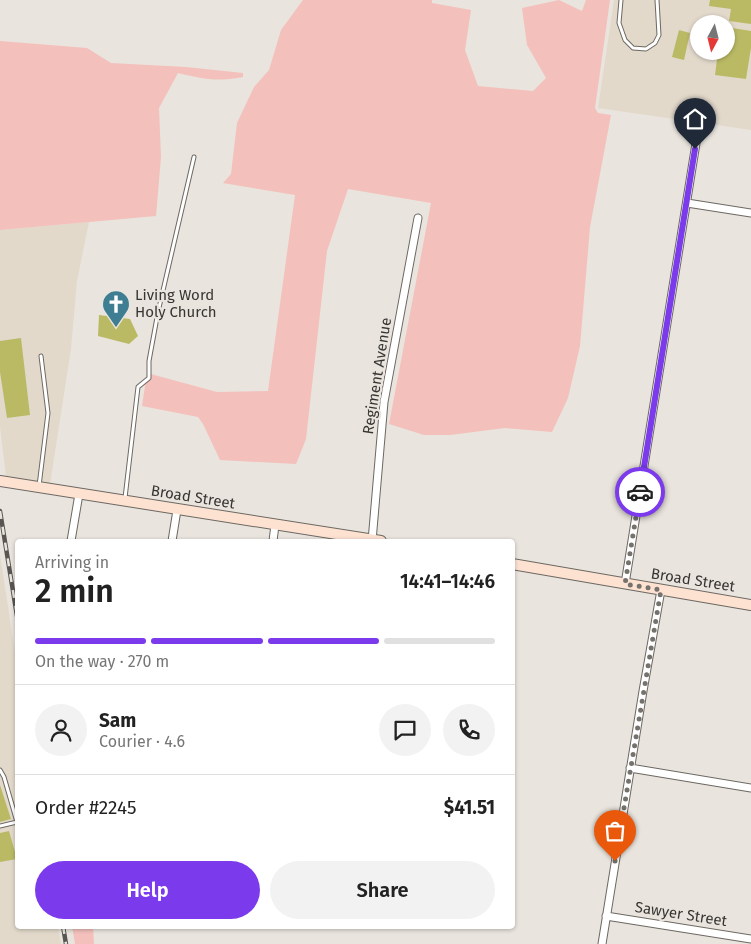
<!DOCTYPE html>
<meta charset="utf-8">
<style>
:root{--surface:#fff;--page:#f2f2f2;--text:#222;--muted:#767676;--line:#e0e0e0;--accent:#7c3aed}
body{margin:0;font-family:"Fira Sans",sans-serif;background:var(--page);color:var(--text);height:100vh;display:flex;flex-direction:column;font-size:19px;white-space:nowrap}
*{box-sizing:border-box;margin:0}
p{font-size:16px;color:var(--muted)}
.icon{flex:none;width:28px;height:28px;fill:none;stroke:currentColor;stroke-width:2;stroke-linecap:round;stroke-linejoin:round}
.map{position:relative;flex:1;overflow:hidden}
.drawer{position:absolute;left:15px;top:539px;width:500px;height:390px;display:flex;flex-direction:column;background:var(--surface);border-radius:5px;box-shadow:0 1px 4px #0004}
.drawer>*{flex:none}
.needle{width:32px;rotate:187deg}
.fabs{position:absolute;left:690px;top:15px;display:grid;gap:10px}
.fabs a{display:grid;place-items:center;width:45px;height:45px;border-radius:50%;background:var(--surface);box-shadow:0 1px 4px #0004;font-size:25px}
.pin{position:absolute;display:grid;place-items:center;width:42px;height:42px;color:#fff;margin:-51px -21px;border-radius:50% 50% 50% 0;rotate:-45deg;box-shadow:0 0 5px #0007}
.pin .icon{rotate:45deg}
.courier{position:absolute;display:grid;place-items:center;width:50px;height:50px;margin:-25px;border:4px solid #7c3aed;border-radius:50%;background:#fff;color:#222;box-shadow:0 1px 6px #0007}
.overview em{font-style:normal;font-weight:600}
.overview div{display:flex;flex-direction:column-reverse}
.overview{display:flex;align-items:center;justify-content:space-between;height:85px;padding:0 20px}
h1{font-size:32px;font-weight:600;line-height:38px}
.bar{display:grid;grid-template-columns:repeat(4,1fr);gap:8px 5px;align-content:center;height:60px;padding:0 20px}
.bar i{height:6px;border-radius:4px;background:var(--line)}
.bar .on{background:var(--accent)}
.bar p{grid-column:span 4}
.line{display:flex;align-items:center;gap:12px;padding:0 20px;border-top:1px solid var(--line)}
.line div{flex:1}
.round{display:grid;place-items:center;flex:none;width:52px;height:52px;border-radius:26px;background:var(--page)}
.button{display:flex;gap:10px;margin-top:auto;padding:10px 20px}
.button a{flex:1;height:58px;border-radius:30px;background:var(--accent);color:#fff;font-size:20px;font-weight:600;line-height:58px;text-align:center}
.button a+a{background:var(--page);color:var(--text)}
.map>svg:first-child{display:block}
</style>
<div class="map">
<svg width="751" height="944" viewBox="0 0 751 944">
<rect width="100%" height="100%" fill="#e9e4dd"/>
<path fill="#e2d9cb" fill-rule="evenodd" d="M614 0H751V130L598 108ZM699 24H726V51H699Z
M89 222 77 281 71 349 50 484 6 477 0 427V230Z
M0 555 17 665 18 926H58L61 944H0Z"/>
<path fill="#f4c0bc" d="M303 0H432V3L471 10 465 50 478 86 533 91 546 78 527 45 522 8 559 0 582 11 586 0H610L595 108 598 113 611 115 590 227 580 346 568 398 552 432 505 428 450 435H424L389 424 431 203 348 189 327 251 306 439 296 464 220 460 203 424 198 417 142 406 147 373 217 392 268 391 295 195 223 183 231 174 237 123 254 87 269 70 281 30Z
M0 41 87 48 111 63 186 67 243 73V77C214 82 205 79 178 73L159 108 161 157 156 216 0 230Z
M72 926H93L94 944H75Z"/>
<path fill="#baba65" d="M710 0H751V24L729 21 731 9 709 6Z
M726 27 751 31V48L746 79 715 75 718 51H726Z
M679 30 690 33 684 60 672 57Z
M99 315 130 319 138 336 129 344 98 336Z
M21 338 30 415 7 418 0 372V341Z
M0 785 11 819 0 822Z
M9 831 17 859 0 862V833Z"/>
<g fill="none" stroke-linecap="round" stroke-linejoin="round">
<g stroke="#6c6862" stroke-width="5">
<path id="lane" d="M621 0 619 23 625 40 633 48 646 49 655 43 659 35 657 0
M39 486 48 413 41 356
M125 498 138 387 149 378V361L158 312 194 157
M0 770 4 777 17 822 0 826"/>
</g>
<g stroke="#6c6862" stroke-width="9">
<path id="street" d="M687 203 751 213
M71 541 79 494
M172 541 177 510
M273 541 275 525
M372 541 384 402 418 218
M625 584 698 131
M630 768 751 788
M606 916 751 939
M602 944 643 691 661 590"/>
</g>
<g stroke="#6c6862" stroke-width="12">
<path id="secondary" d="M0 481 381 541
M512 564 751 605"/>
</g>
<use href="#lane" stroke="#fff" stroke-width="3"/>
<use href="#street" stroke="#fff" stroke-width="7"/>
<use href="#secondary" stroke="#fde2d2" stroke-width="10"/>
<g stroke="#585552" stroke-width="4.5">
<path id="rail" d="M0 511 18 622
M63 926 66 944"/>
</g>
<use href="#rail" stroke="#e9e4dd" stroke-width="2.5" stroke-dasharray="8" stroke-linecap="butt"/>
</g>
<g fill="none" stroke-linecap="round" stroke-linejoin="round">
<path stroke="#75726e" stroke-width="5" stroke-dasharray="0 9" d="M615 861 661 590 625 584 640 492"/>
<path stroke="#7c3aed" stroke-width="6" d="M640 492 695 149"/>
</g>
<defs>
<g id="church-pin" transform="scale(1.4375)"><path d="M0 17L-7.5 6A9.5 9.5 0 1 1 7.5 6Z" fill="#3e7d92" stroke="#e9e4dd"/><path d="M-1.2-6h2.4v3.5h3.3v2.4h-3.3V6h-2.4V-.1h-3.3v-2.4h3.3Z" fill="#fff"/></g>
</defs>
<g fill-rule="evenodd">
<use href="#church-pin" x="116" y="304"/>
</g>
<g text-anchor="middle" dominant-baseline="central" stroke-width="4.5" stroke-linejoin="round" paint-order="stroke">
<g font-size="15" fill="#373532" stroke="#e9e4dd" text-anchor="start">
<text x="135" y="295">Living Word<tspan x="135" dy="17">Holy Church</tspan></text>
</g>
<g font-size="15" fill="#373532" stroke="#e9e4dd">
<text transform="translate(377 376) rotate(-81)">Regiment Avenue</text>
<text transform="translate(193 497) rotate(9)">Broad Street</text>
<text transform="translate(693 580) rotate(9)">Broad Street</text>
<text transform="translate(681 914) rotate(9)">Sawyer Street</text>
</g>
</g>
</svg>
<div class="fabs">
<a><svg class="needle" viewBox="-14 -14 28 28"><path d="M0-13l5 13h-10z" fill="#e53935"/><path d="M0 13l5-13h-10z" fill="#767676"/></svg></a>
</div>
<div class="pin" style="left:615px;top:861px;background:#ea580c"><svg class="icon" aria-label="bag" viewBox="0 0 24 24"><path d="M5 8h14l-1 12H6zM9 8a3 3 0 0 1 6 0"/></svg></div>
<div class="pin" style="left:695px;top:149px;background:#1f2937"><svg class="icon" aria-label="home" viewBox="0 0 24 24"><path d="M3 11l9-7 9 7M6 9v11h12V9"/></svg></div>
<div class="courier" style="left:640px;top:492px"><svg class="icon" aria-label="car" viewBox="0 0 24 24"><path d="M5 17H2v-5l4-1 3-4h7l3 4 3 1v5h-3M9 17h6M6 11h13"/><circle cx="7" cy="17" r="2"/><circle cx="17" cy="17" r="2"/></svg></div>
<section class="drawer">
<div class="overview"><div><h1>2 min</h1><p>Arriving in</p></div><em>14:41–14:46</em></div>
<div class="bar"><i class="on"></i><i class="on"></i><i class="on"></i><i></i><p>On the way · 270 m</p></div>
<div class="line" style="height:90px"><a class="round"><svg class="icon" aria-label="person" viewBox="0 0 24 24"><circle cx="12" cy="8" r="4"/><path d="M4 21q1-7 8-7t8 7"/></svg></a><div><b>Sam</b><p>Courier · 4.6</p></div><a class="round"><svg class="icon" aria-label="chat" viewBox="0 0 24 24"><path d="M4 5h16v11H9l-5 4z"/></svg></a><a class="round"><svg class="icon" aria-label="phone" viewBox="0 0 24 24"><path d="M5 4h4l2 5-3 2q2 4 5 5l2-3 5 2v4C11 20 4 13 5 4z"/></svg></a></div>
<div class="line" style="height:65px"><div>Order #2245</div><b>$41.51</b></div>
<div class="button"><a>Help</a><a>Share</a></div>
</section>
</div>
